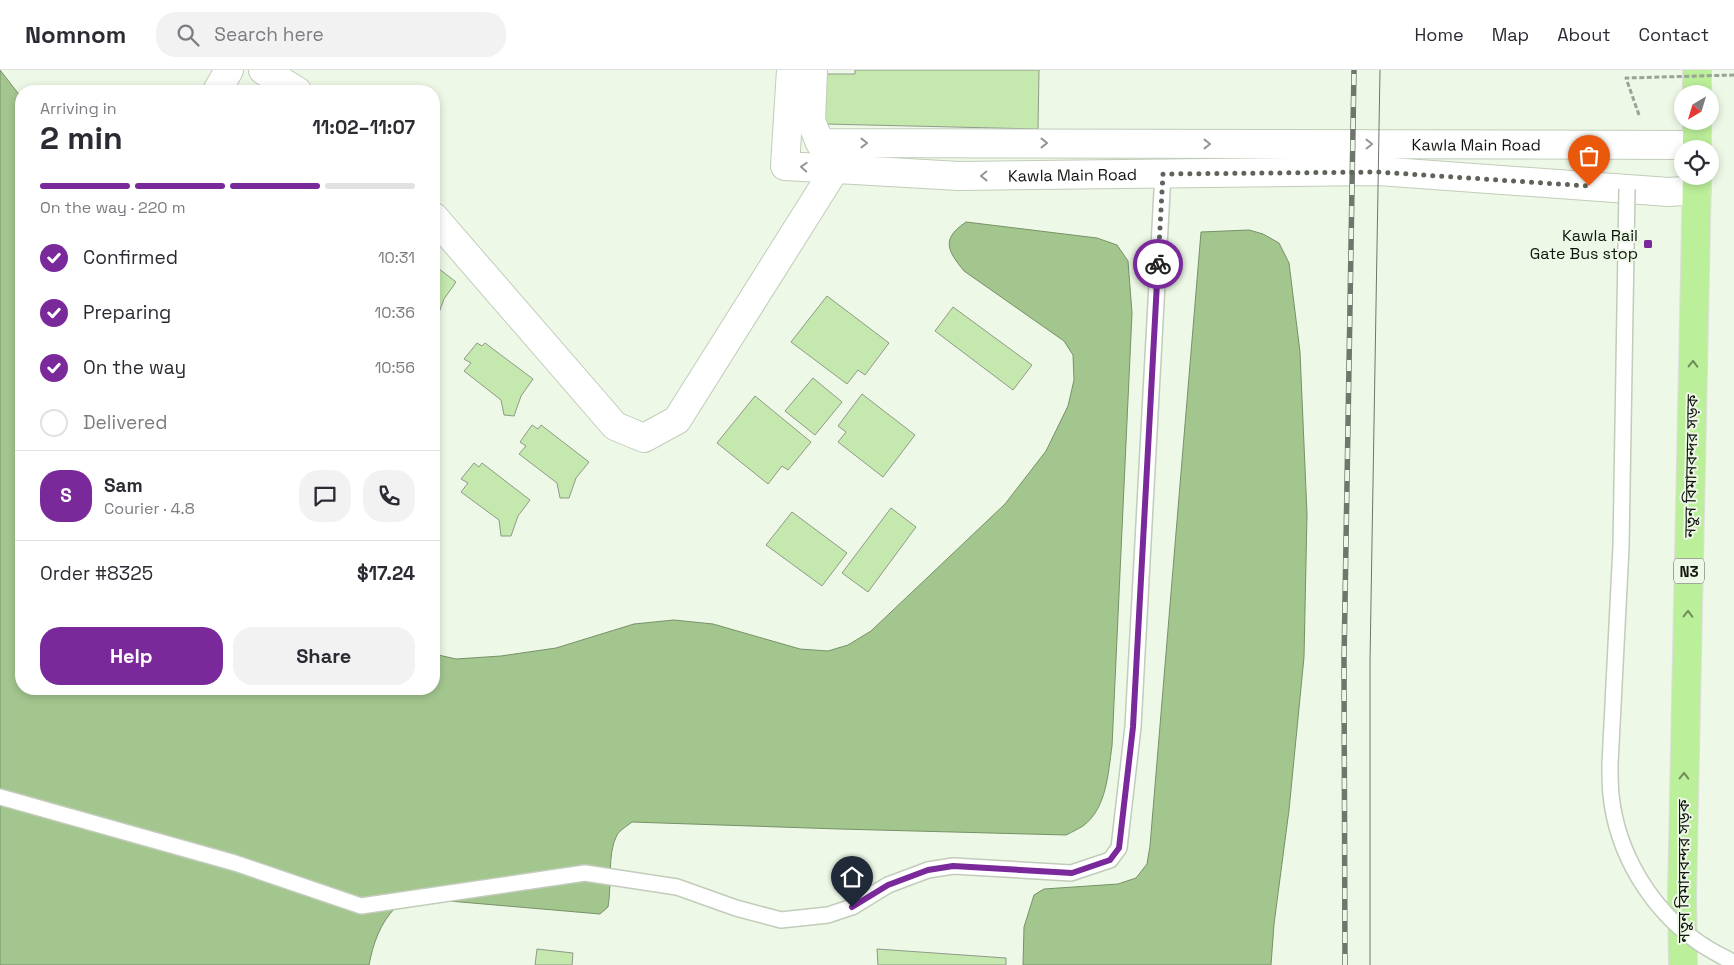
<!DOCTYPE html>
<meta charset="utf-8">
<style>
:root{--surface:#fff;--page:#f2f2f3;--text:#2b2b33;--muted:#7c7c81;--line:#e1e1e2;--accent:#79299a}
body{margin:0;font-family:"Space Grotesk","Noto Sans Bengali",sans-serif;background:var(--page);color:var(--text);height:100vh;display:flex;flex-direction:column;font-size:19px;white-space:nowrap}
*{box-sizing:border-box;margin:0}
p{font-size:16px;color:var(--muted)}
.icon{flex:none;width:28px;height:28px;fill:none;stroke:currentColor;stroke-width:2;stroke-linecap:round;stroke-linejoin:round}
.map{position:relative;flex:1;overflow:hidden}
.sheet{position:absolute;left:15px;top:15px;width:425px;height:610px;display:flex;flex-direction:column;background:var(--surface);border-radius:20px;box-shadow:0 2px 8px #0003}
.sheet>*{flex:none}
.needle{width:32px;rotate:218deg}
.tools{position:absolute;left:1674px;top:15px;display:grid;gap:10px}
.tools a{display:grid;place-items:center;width:45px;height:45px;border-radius:50%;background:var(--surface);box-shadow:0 2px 8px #0003;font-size:25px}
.pin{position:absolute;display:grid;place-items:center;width:42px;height:42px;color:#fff;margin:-51px -21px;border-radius:50% 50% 50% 0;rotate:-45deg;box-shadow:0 0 5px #0007}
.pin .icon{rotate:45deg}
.courier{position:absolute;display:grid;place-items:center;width:50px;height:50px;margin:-25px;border:4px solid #79299a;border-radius:50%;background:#fff;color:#222;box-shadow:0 1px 6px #0007}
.summary em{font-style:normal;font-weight:700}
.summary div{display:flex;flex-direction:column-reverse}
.summary{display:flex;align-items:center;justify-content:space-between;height:85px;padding:0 25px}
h1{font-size:32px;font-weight:700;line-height:38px}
.bar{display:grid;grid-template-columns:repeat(4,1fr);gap:8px 5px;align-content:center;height:60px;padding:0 25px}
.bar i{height:6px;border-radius:4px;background:var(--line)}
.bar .on{background:var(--accent)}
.bar p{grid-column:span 4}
.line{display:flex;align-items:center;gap:12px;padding:0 25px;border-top:1px solid var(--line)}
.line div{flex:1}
.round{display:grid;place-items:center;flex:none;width:52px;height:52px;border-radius:20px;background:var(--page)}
ol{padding:0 25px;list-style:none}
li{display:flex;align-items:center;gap:15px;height:55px}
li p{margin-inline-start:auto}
li .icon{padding:5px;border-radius:50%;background:var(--accent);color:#fff;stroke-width:4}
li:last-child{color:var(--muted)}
li i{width:28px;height:28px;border:2px solid var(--line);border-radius:50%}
.primary-button{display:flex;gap:10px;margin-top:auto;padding:10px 25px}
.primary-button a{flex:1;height:58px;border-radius:20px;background:var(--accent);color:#fff;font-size:20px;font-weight:700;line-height:58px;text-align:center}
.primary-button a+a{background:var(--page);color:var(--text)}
header{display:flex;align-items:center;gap:30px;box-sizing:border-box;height:70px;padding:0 25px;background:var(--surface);border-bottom:1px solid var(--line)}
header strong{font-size:24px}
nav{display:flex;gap:28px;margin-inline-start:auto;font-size:18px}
.search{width:350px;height:45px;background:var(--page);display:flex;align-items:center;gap:12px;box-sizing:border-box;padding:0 18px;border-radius:20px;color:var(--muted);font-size:19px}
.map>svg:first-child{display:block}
</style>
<header>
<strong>Nomnom</strong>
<div class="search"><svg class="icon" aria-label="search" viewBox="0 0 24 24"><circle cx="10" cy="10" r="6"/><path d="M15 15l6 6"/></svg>Search here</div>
<nav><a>Home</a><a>Map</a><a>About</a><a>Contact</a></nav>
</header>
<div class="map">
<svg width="1734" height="895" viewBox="0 0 1734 895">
<rect width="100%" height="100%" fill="#edf8e6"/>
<path fill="#a3c68e" stroke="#779168" d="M0 0 21 27V619H434V584L456 589 501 586 556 578 634 554 674 550 713 554 800 579 828 581 848 575 871 561 1005 434 1046 381 1068 336 1074 310 1073 285 1064 271 964 201C947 180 941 169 966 152L1097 168 1117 175 1128 191 1132 243 1112 676C1108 703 1107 738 1083 756 1078 759 1072 762 1066 765L839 759 632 752C627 756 620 760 617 765 607 783 612 816 608 837L600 844 414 828C408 830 400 832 396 837 380 853 373 874 369 895H0Z
M1249 160 1263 164 1279 173 1289 193 1300 282 1307 444 1304 587 1289 740 1274 854 1271 895H1023L1024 857 1034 825 1044 819 1118 814 1136 808 1147 794 1150 776 1201 162Z"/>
<path fill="#c4e8ae" stroke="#8f9a89" d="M855 0H1039L1038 59 825 54 826 4H855Z
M434 195 456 212 444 229 437 248H434Z
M827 226 889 273 865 305 858 300 847 314 791 272Z
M953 237 1032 295 1013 320 935 261Z
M477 273 482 276 485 273 533 309 521 326 514 346 504 345 501 330 464 301 471 293 464 289Z
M813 308 842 332 815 365 785 341Z
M862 324 915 365 883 407 838 372 846 362 838 356Z
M755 326 811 372 788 400 782 396 768 414 717 373Z
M532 355 538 359 541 355 589 392 576 408 569 428H560L557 413 519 384 526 376 520 372Z
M474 393 479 397 482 393 530 430 518 446 511 466H501L499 450 461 422 468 413 461 409Z
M891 438 916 457 868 522 842 503Z
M792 442 847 483 822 516 766 475Z
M537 879 573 883 572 895H535Z
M877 879 1006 888V895H878Z"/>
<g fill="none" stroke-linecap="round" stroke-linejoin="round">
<g stroke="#c1ccba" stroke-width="18">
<path id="service" d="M0 727 235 793 361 836 585 803 677 817 736 838 781 850 828 845 852 837 888 815 928 800 953 796 1071 803 1110 790 1119 778 1133 657 1163 103"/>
</g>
<g stroke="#c1ccba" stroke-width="30">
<path id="minor" d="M263 0 297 21
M217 21 229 0
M434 147 615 356 644 368 677 350 835 99"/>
</g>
<g stroke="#c1ccba" stroke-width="30">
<g id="tertiary">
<path id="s1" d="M791 0 785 96 959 106 1378 101 1669 122 1697 120"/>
<path id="s2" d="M813 0 811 51 820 73 1697 75"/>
</g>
</g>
<g stroke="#dededd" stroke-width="30">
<path id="trunk" d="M1697 0V24
M1697 51V79
M1683 895 1682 825 1697 106"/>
</g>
<use href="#service" stroke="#fff" stroke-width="15"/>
<use href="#minor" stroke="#fff" stroke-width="28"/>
<use href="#tertiary" stroke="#fff" stroke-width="28"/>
<use href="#trunk" stroke="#bcef9a" stroke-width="28"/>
<path stroke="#6f766b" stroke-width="1" d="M1370 895V591L1380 0"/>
<g stroke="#6f766b" stroke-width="5.5">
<path id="rail" d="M1345 895 1344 591 1354 0"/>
</g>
<use href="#rail" stroke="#edf8e6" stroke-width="4" stroke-dasharray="11" stroke-linecap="butt"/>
<g stroke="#c1ccba" stroke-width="18" stroke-linecap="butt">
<path id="service-bridge" d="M1627 119 1621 477 1610 694C1610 704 1610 715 1611 725 1617 783 1650 838 1698 872 1709 880 1722 886 1734 893"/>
</g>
<path stroke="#9ba396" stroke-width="3" stroke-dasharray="5 2.5" stroke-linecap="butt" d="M1639 45 1626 8 1734 5"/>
<use href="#service-bridge" stroke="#fff" stroke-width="15"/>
</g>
<defs><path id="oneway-chevron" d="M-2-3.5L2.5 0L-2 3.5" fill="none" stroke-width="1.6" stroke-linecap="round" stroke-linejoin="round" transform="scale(1.25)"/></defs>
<g stroke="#949693">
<use href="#oneway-chevron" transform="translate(864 73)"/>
<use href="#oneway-chevron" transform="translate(1044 73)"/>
<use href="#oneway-chevron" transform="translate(1207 74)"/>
<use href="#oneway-chevron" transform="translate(1369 74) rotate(-1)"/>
<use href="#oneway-chevron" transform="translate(804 97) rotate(-177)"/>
<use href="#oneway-chevron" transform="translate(984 106) rotate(179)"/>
</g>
<g stroke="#6f8d5b">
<use href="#oneway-chevron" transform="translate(1693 294) rotate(-89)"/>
<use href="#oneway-chevron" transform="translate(1688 544) rotate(-89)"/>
<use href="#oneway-chevron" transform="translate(1684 706) rotate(-89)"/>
</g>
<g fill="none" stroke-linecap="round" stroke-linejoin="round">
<path stroke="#5e645a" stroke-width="5" stroke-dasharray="0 9" d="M1158 194 1163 104 1378 102 1589 116"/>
<path stroke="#79299a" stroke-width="6" d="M852 837 888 815 928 800 953 796 1072 803 1110 790 1119 778 1133 657 1158 194"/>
</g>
<rect fill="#79299a" stroke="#edf8e6" stroke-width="2" x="1643" y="169" width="10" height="10" rx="2.5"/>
<g text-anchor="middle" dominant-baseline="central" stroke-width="4" stroke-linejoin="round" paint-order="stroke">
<rect fill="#edf8e6" stroke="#535950" stroke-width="1" x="1674" y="488.5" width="30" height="25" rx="4"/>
<g font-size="15" font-weight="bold" fill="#11150f">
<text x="1689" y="501">N3</text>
</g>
<g font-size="16" fill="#11150f" stroke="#edf8e6">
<text stroke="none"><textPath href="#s2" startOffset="731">Kawla Main Road</textPath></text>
<text stroke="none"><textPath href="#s1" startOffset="384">Kawla Main Road</textPath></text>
<text transform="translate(1691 396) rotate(-89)">নতুন বিমানবন্দর সড়ক</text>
<text transform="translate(1683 801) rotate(-90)">নতুন বিমানবন্দর সড়ক</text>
</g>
<g font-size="16" fill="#11150f" stroke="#edf8e6" text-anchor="end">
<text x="1638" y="165">Kawla Rail<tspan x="1638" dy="18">Gate Bus stop</tspan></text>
</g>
</g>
</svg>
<div class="tools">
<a><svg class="needle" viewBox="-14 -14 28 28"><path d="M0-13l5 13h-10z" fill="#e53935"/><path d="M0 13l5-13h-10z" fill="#7c7c81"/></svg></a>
<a><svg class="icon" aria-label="locate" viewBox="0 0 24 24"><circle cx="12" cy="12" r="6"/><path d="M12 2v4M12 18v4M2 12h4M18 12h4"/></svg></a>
</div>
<div class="pin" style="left:1589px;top:116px;background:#ea580c"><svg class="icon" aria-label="bag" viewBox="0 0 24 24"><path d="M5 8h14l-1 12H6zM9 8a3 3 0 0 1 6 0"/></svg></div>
<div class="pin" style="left:852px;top:837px;background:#1f2937"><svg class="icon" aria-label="home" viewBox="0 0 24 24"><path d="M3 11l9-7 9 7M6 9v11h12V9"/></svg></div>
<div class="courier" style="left:1158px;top:194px"><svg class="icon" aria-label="bike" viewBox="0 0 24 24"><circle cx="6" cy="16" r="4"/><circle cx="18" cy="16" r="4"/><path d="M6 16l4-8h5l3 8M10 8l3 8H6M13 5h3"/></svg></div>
<section class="sheet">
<div class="summary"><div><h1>2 min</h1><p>Arriving in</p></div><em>11:02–11:07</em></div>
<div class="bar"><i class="on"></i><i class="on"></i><i class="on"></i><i></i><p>On the way · 220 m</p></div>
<ol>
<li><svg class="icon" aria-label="check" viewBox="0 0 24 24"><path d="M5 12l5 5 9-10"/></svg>Confirmed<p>10:31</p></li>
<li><svg class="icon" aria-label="check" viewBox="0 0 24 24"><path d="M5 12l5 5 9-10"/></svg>Preparing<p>10:36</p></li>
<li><svg class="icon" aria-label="check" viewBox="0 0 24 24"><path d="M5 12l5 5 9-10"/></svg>On the way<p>10:56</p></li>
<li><i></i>Delivered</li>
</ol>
<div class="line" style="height:90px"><b class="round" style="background:var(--accent);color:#fff">S</b><div><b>Sam</b><p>Courier · 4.8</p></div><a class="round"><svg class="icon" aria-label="chat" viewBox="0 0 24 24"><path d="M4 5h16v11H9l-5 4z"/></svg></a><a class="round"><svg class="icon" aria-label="phone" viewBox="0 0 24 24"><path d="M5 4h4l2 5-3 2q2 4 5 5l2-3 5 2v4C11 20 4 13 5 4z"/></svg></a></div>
<div class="line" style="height:65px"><div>Order #8325</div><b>$17.24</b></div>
<div class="primary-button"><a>Help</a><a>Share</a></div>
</section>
</div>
